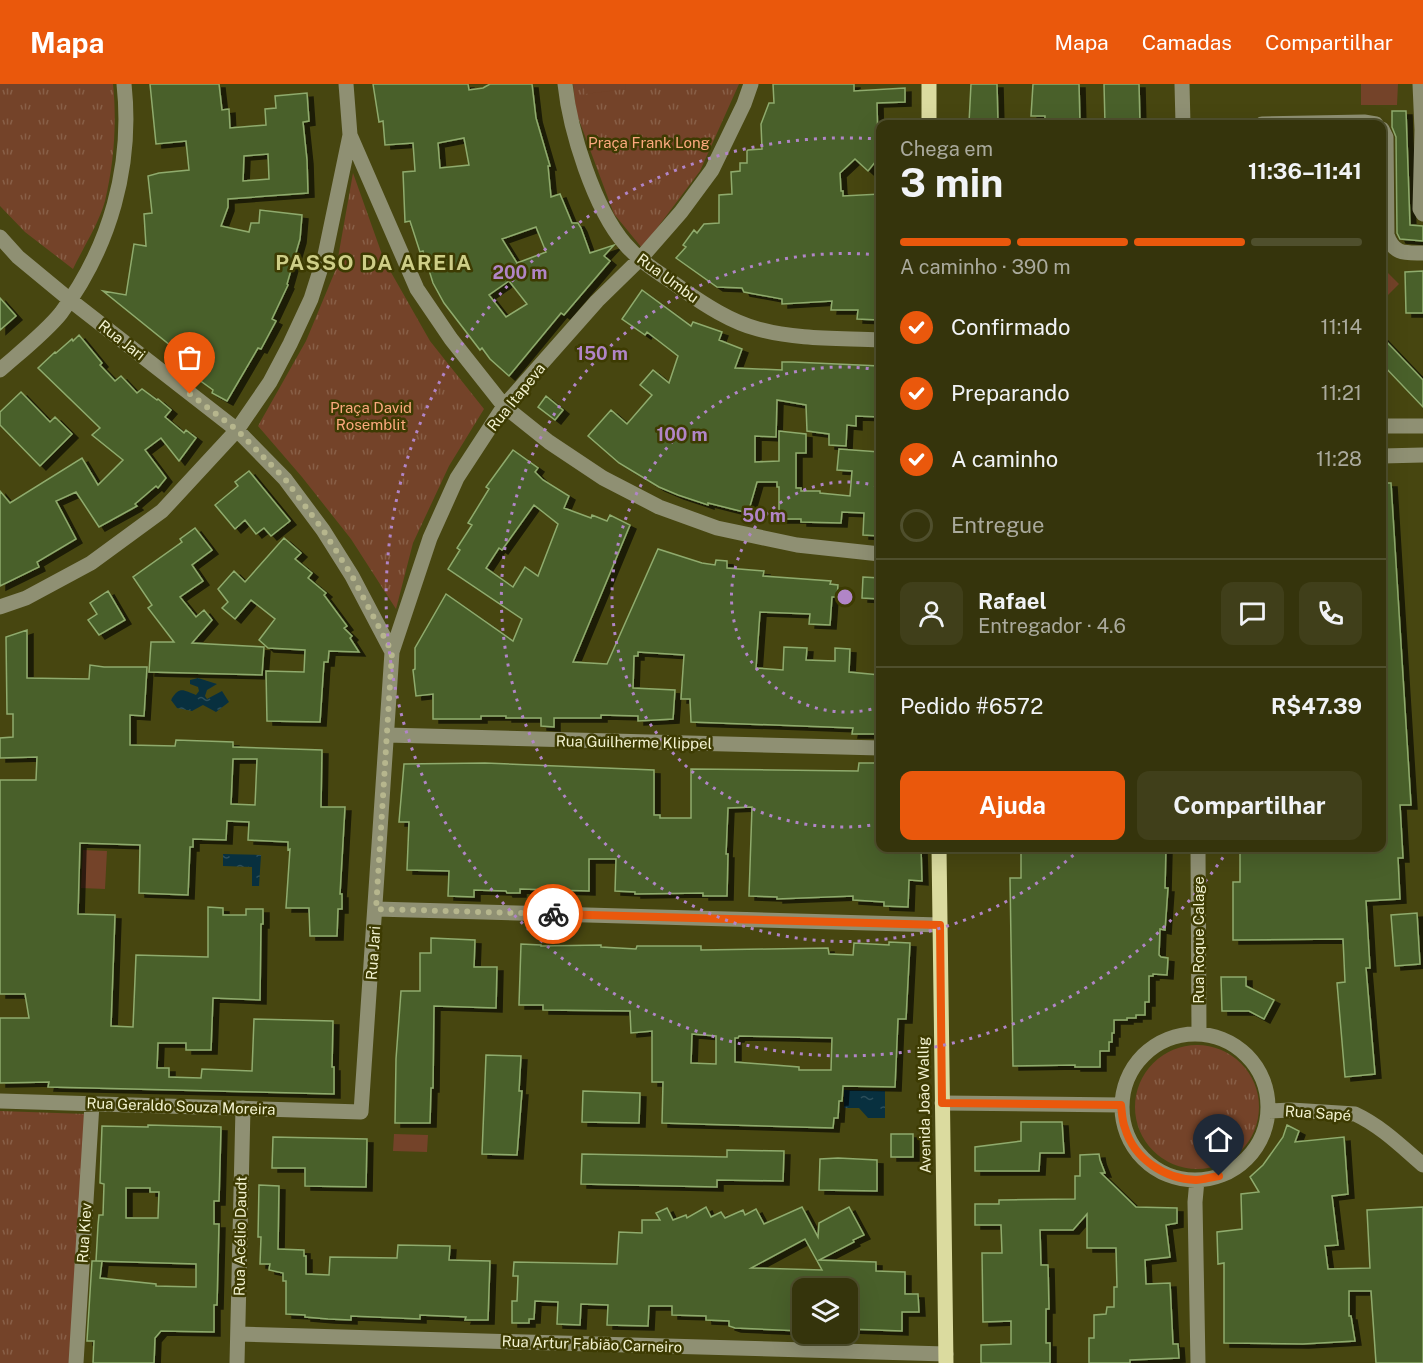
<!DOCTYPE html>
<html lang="pt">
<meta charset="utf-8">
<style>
:root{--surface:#35340c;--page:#403f1a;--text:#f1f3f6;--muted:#aaaa9d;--line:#4f4f2d;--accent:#ea580c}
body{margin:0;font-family:"Public Sans",sans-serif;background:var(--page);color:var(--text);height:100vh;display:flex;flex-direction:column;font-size:22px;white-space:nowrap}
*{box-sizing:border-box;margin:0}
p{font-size:20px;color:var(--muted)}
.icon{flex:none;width:33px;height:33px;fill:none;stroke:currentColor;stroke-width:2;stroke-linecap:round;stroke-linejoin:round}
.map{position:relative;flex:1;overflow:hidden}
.side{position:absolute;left:876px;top:36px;width:510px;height:732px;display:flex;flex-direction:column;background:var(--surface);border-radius:12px;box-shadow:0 6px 24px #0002,0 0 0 2px var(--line)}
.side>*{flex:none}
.controls{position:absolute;left:792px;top:1194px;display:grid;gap:12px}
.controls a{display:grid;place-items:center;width:66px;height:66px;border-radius:12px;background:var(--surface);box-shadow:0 6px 24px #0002,0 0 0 2px var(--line);font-size:30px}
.pin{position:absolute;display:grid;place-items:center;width:51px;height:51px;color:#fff;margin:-62px -26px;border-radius:50% 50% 50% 0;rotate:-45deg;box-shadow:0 0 6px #0007}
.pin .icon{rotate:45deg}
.courier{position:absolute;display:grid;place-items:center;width:60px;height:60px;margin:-30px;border:4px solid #ea580c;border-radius:50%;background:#fff;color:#222;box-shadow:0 2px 8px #0007}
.head em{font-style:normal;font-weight:700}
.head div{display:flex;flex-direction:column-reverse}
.head{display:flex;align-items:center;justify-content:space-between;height:102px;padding:0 24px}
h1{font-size:39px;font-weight:700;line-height:45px}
.bar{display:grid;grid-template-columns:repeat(4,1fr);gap:9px 6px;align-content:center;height:72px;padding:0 24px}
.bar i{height:8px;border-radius:4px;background:var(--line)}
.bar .selected{background:var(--accent)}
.bar p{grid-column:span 4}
.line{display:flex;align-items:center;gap:15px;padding:0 24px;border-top:2px solid var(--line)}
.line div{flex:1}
.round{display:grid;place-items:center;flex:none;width:63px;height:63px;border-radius:12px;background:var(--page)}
ol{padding:0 24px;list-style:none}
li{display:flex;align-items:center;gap:18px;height:66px}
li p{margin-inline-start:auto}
li .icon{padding:6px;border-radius:50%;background:var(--accent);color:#fff;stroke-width:4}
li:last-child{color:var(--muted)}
li i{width:33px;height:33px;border:3px solid var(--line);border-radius:50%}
.button{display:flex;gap:12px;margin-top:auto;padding:12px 24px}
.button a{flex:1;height:69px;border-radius:12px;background:var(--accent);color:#fff;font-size:24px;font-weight:700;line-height:69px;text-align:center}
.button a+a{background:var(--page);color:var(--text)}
header{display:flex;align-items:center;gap:36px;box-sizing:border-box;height:84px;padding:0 30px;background:var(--accent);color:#fff}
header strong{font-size:28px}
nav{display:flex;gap:33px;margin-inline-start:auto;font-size:21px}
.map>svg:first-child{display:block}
</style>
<header>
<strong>Mapa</strong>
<nav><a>Mapa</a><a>Camadas</a><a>Compartilhar</a></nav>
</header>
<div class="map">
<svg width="1423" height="1279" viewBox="0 0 1423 1279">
<defs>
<pattern id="park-tufts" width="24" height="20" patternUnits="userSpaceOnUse" patternTransform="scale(1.5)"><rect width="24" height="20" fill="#744329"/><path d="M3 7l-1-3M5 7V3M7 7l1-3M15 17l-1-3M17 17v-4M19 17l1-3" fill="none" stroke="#885f47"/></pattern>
<pattern id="water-ripples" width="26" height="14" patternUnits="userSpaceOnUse" patternTransform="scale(1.5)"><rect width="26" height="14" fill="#08303f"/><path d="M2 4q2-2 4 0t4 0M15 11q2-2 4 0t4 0" fill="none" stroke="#2c4e5a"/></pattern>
<filter id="shadow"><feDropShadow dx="6" dy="4" stdDeviation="0" flood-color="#0009"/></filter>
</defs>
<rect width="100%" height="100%" fill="#474610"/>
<path fill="url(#park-tufts)" d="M0 0H113C117 38 114 80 105 117 99 139 83 164 73 185L25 148 0 122Z
M573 0H739L700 87 642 164 614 130 576 28Z
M353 89 384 176 430 257 484 325 449 382 413 459 396 525 351 455 302 393 258 342 306 257 336 185Z
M1135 1023a62 62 0 1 1 124 0a62 62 0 1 1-124 0Z
M0 1027 86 1030 73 1279H0Z"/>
<path fill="#744329" d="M584 0H625L626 5 585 10Z
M1361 0H1398L1397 21H1361Z
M1382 183 1399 200 1382 217Z
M83 766 107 767 105 805 81 804Z
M394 1050 428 1051 427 1068 393 1067Z"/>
<path fill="url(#water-ripples)" d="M198 594 217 600 207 606 205 612 207 615 222 607 229 618 216 628 203 621 192 627 177 624 171 616C180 601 184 607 196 611L199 607 198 603 190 600V596Z
M223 770 261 771 259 802H252V783L223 782Z
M844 1006 885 1007V1034H868L859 1024H844Z"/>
<path fill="#49602a" stroke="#8fab6d" stroke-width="1.5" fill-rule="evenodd" filter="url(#shadow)" d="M150 0H219L222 26 229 25 230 44 266 41 265 25 276 24 275 12 307 9 309 37 303 38 307 76 308 109 228 115V123L221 142 249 148 251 139H259L260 126 302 131 300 155 287 200 288 201 272 235 276 237 261 265 258 264 227 317 212 309 213 306 166 272 171 262 103 207 126 211 134 160 146 162 144 130 152 129 148 92 159 89 189 86 186 57 156 60ZM268 70 269 95 243 97 244 72Z
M373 0H468L469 6 483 4 490 0H532L536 34 550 82H548L551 113 560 110 572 139H578L581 144 590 169 614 161 604 172 610 177 564 231 561 229 509 292 490 275 482 264 480 266 444 219 433 199 423 167 420 168 410 137 405 138 403 88 415 87 413 59 385 61 383 37 379 38ZM464 54 469 81 440 84 438 59ZM536 143 546 168 517 179 502 155ZM509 197 527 220 506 233 489 211Z
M773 0H854V7L905 4V18L877 19 878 64 880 66V72L868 87 855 75 840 89 841 107H843V112L880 110V130L877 131 878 163H880V236L857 235 858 226H831L832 217 782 220V215L744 208 742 204 717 203 676 174 686 163 683 161 694 146 697 149 704 140 719 139V111L732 110 731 88 740 87V79H747V67L748 66 762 65 761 40 769 19H774Z
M971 0H997L998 39H969Z
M1033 0H1079L1080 40H1045V32H1031Z
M1104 0H1139L1140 40H1105Z
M1392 27H1406L1410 141 1423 142V157L1400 155 1397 149 1396 53 1392 43Z
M1423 187V229H1406L1405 188Z
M642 206 691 242 693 238 722 248 719 256 742 265 735 284 782 286V278H793L880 282V333L856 332V342L847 341 846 362 829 361V350L807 347 806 321 777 316 776 353 755 352V378L779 377V347L806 350V369H796V404H801V407H820V409L850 412 852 387 837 386 839 365 880 368V452L863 451 864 429 842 428 841 439 801 438V435H779V403H777V398H757L748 429 708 419V421L678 411 659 403 619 379 588 352 611 326 627 340 652 311 640 301 653 286 669 299 678 272 647 248 645 251 622 235Z
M0 214 16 232 0 246Z
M79 251 102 279 100 281 115 297 121 292 137 309 142 305 157 316 158 315 171 326 165 333 184 349 186 346 196 354 179 377 161 354 145 366 166 394 158 404 156 402 135 420 137 422 99 443 76 408 56 417 76 455 37 478 39 483 0 502V407L10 419 82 374 98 401 123 376 92 351 100 344 38 284 55 268 56 269 72 255 73 257Z
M1382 253 1423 296V323L1382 280Z
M21 308 50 338 55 333 72 350 40 382 0 341V328Z
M546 312 563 326 555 336 538 323Z
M513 366 538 384 535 388 543 396 569 412 564 424 591 434 592 431 607 437 610 431 630 441 573 578 607 580 658 465 702 479 715 481 716 476 727 477V484L764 487 763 492 831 497 830 500 838 501 837 513H832L830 541 809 540 810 530 760 528 756 584 783 586 784 563 807 564 806 576 835 577V564L850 565 849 588 880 591V623H875V650H852L853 644 691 638 690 615H681L684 571 638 568V572H634L633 604 675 606 673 635 638 637V632L601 631V634H554V643L541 642V634H506V632H481V635H433V610L416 612 413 586 415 585V564L446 510 513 557 522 535 448 485 460 466 457 464 472 441 468 439 489 405 486 403ZM534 421 558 440 538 492 525 483 513 503 486 484 499 464 502 466Z
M249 387 290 437 271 452 264 444 256 450 245 436 235 445 215 421 238 402 235 398Z
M1382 399H1391L1411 721H1400L1403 774H1398L1400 815 1366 817 1370 884H1366L1375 990 1345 993 1337 899 1345 898 1343 855 1233 856V798H1240V767L1260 768V764H1382V724H1386L1384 682H1382V668H1383Z
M195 444 212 466 192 481 203 497 180 513 196 533 204 526 212 536 192 559 264 563 262 591 149 588 151 558H174L148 524 152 521 133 493 182 458 180 455Z
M284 454 301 469 295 475 312 489 308 494 326 509 324 511 347 542 344 544 352 552 350 554 359 568 329 567 328 578H324L320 638 267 637 266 587 304 588 305 566 268 564 259 556 275 535 251 516 235 535 222 524 228 518 218 505 234 487 245 498Z
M863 493 880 494V515L862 514Z
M108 507 125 536 99 551 88 536 97 530 90 519Z
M27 546V594L89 595 90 581 104 583H147L144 632 130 631V661L175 662 176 656 233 658V663L322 666 321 723H345L340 810H342V825H338L337 852H310L309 824H286L290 765 288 766V758L248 756 249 738 227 737 226 756 193 755V763H190L188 811 139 809 140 761 80 759 78 830 115 831 111 942 133 943 136 871 208 873V823L223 824V831H246V825H263V840H261L260 916 213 914 211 966H186V959H158L157 984H169V993L201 994 202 985 252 987 254 935 333 937 332 983H334V1010L48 1003 49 998 0 999V934H29L25 910H0V696H36L37 673 0 674V654L13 653V630H7L6 553ZM233 675H257L255 721 231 720Z
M485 679 654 686V731H660V734H691V685L858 687 859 679H880V764H921L922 797 909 796 908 823 884 822V818L853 816V812L777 815V813L749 812 752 723 728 724 726 770H728L727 812H703V809L635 810V808L615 807 616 775H589V807L520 805V809H507L506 807 474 806V813L448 812 449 787 407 786 409 738H399L404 680Z
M1021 764H1166L1165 804H1168L1165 846 1160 845 1159 871 1161 873 1168 874 1167 891 1153 890V892H1149V918H1145V931H1136V934H1127V936H1114V949H1112V958H1109V967H1100V983H1075V981L1013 982 1010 794H1021Z
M1417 829 1420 880 1395 882 1391 831Z
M431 854 475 856 474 883H497L496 924 434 922 433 1004H431L430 1039H395L396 975 401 907H420V869H431Z
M889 858 910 859 906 935H898L895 1003 843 1002 842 1017H839L838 1034H834L833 1044 662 1039 663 998H652V947L631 949 630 927 543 926V921H519L521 860 541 861V862L601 861V863L636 865 637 862H701V866L828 864 829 870 853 871 854 859 889 861ZM692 950 716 952V980L691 979ZM739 952 832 954 831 986H799V983L735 978V954H738Z
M1221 893H1246V902L1274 916 1264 935 1249 927H1222Z
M486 971 521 972 519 1007H522L517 1071 482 1070Z
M583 1007 640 1009 639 1039 582 1038Z
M1021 1038H1062L1064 1069H1040L1039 1087H975V1063L1021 1057Z
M148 1041 221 1043 219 1117H214V1140H219L217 1221H214V1248L161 1247 155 1254 154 1279H93L94 1257H87L92 1177H102L100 1194 156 1200V1202L196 1203V1180L96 1177 98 1141 99 1131H103L104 1100 100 1099 102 1042 148 1043ZM126 1104H150V1108H159L158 1134H126Z
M1287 1041 1299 1047 1295 1058 1344 1053 1348 1110 1332 1112 1338 1161 1325 1162 1328 1185 1370 1184 1367 1126 1423 1123V1279H1376L1371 1207H1349V1232H1351L1355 1257 1303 1260 1224 1259V1179L1218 1180 1217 1148 1242 1145 1241 1110 1259 1108 1250 1093 1263 1081 1283 1053Z
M891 1050H913V1073H891Z
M273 1053 367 1055 366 1103 305 1102V1084H272Z
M727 1066 784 1067 783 1097 717 1096V1103L581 1100 582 1070 727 1073Z
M1099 1070 1100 1076 1105 1089H1101L1136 1123 1177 1124V1139L1166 1141 1170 1173 1145 1176 1146 1200 1170 1199 1173 1260H1178L1179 1274 1130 1276V1279H1089V1254H1094V1231L1106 1230 1107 1223H1114V1203H1117L1116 1164H1087V1130L1073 1146H1040L1041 1181H1048L1049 1225H1046V1259H1050V1279H981V1261L1011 1260V1237L983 1238 982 1169H1002L1001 1141H975V1120H999V1116L1075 1115V1092H1080V1071Z
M838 1074 877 1076V1107L819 1106 820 1075Z
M259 1101 279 1102 278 1165 304 1166V1172H306V1190L329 1191 330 1173 397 1174 398 1161 450 1162 449 1176 490 1177 488 1236H465L466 1233 420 1231V1235L351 1232V1236L328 1235 305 1233V1231L286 1230V1197H283V1189L269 1186 270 1180H260L261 1153H258Z
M706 1123 711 1133 721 1128 725 1134 743 1126 745 1131 756 1125 764 1140 802 1123 818 1153 819 1139 849 1123 864 1151 853 1156 854 1158 819 1176 876 1178V1187L905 1188V1210H918L919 1228H902V1247L848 1245V1204H802V1247L735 1244 729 1242V1237L706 1236V1232L672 1231V1222H649L648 1242 607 1241 608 1221 581 1220 580 1241 557 1240 558 1218 535 1217 534 1235H529V1239H512V1217H517L518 1192H513L514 1178 617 1180 619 1148 642 1149V1136H660L656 1129 667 1124 673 1136 686 1131 687 1134ZM805 1155 822 1186 751 1184Z"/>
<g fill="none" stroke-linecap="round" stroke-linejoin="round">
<path stroke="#8f9073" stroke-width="15" d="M565 0C570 47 594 124 625 160 641 179 663 191 682 205 705 221 731 238 758 245 797 256 841 254 880 256
M1182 0 1183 40
M1420 0 1422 46 1420 125 1423 130
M1262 40 1364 38 1376 40
M1382 45 1386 53 1387 151C1394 171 1405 169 1423 169
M350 51 417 205 451 255 504 322 549 358 603 394 659 423 717 444 797 461 880 470
M0 153 18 173 70 216 237 346 285 395 323 446 352 492 392 568 361 1028 0 1017
M0 286C18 270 46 248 61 229 110 163 133 82 124 0
M1382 342H1423
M1382 372 1423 371
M0 523 26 514 91 479 162 427 237 346 270 298 290 260 311 215 325 171 350 51 346 0
M392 568 430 454 457 394 504 322 597 217 640 175 681 128 712 86 744 20 751 0
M387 651 880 664
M1198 764 1199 949
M376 825 940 841
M1122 1023a73 73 0 1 1 146 0a73 73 0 1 1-146 0Z
M942 1019 1121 1021
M1269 1027 1291 1026 1355 1030C1381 1042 1402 1063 1423 1081
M1197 1096 1195 1118 1198 1279
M238 1250 946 1270
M76 1279 92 1020
M237 1279 243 1024"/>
<path stroke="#dbdb9f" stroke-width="15" d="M929 0V40
M939 764 946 1279"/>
</g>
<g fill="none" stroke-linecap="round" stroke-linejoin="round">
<path stroke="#b6b68d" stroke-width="6" stroke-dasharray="0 10.8" d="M190 310 237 346 285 395 323 446 352 492 392 568 376 825 553 830"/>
<path stroke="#ea580c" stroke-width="8" d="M553 830 940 841 942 1019 1121 1021C1122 1028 1122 1037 1125 1044 1134 1075 1165 1095 1196 1096 1203 1096 1211 1093 1219 1092"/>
</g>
<g fill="none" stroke="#b185c7" stroke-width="3" stroke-dasharray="3 6">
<path d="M880 623A115 115 0 1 1 880 403"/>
<path d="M879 740A230 230 0 1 1 879 286"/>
<path d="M1080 765A344 344 0 1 1 878 171"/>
<path d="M1228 766A459 459 0 1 1 877 55"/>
</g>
<g text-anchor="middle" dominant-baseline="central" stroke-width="5" stroke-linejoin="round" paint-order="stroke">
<g font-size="15" fill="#fca97e" stroke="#3d3b02">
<text x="649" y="58">Praça Frank Long</text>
<text x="371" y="323">Praça David<tspan x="371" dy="17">Rosemblit</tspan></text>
</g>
<g font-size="15" fill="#f2f2d0" stroke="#3d3b02">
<text transform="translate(668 194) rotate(36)">Rua Umbu</text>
<text transform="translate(122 256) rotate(38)">Rua Jari</text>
<text transform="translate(516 313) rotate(-51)">Rua Itapeva</text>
<text transform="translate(634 658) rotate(1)">Rua Guilherme Klippel</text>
<text transform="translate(1198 856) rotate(-90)">Rua Roque Calage</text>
<text transform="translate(373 869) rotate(-86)">Rua Jari</text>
<text transform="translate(924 1021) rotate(-91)">Avenida João Wallig</text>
<text transform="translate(181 1022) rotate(2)">Rua Geraldo Souza Moreira</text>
<text transform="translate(1318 1029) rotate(4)">Rua Sapé</text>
<text transform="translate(84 1149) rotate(-86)">Rua Kiev</text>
<text transform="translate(240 1152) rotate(-89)">Rua Acélio Daudt</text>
<text transform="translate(592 1260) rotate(2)">Rua Artur Fabião Carneiro</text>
</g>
<g font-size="21" font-weight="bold" letter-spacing="1.5" fill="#cece87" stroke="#3d3b02">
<text x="374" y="178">PASSO DA AREIA</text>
</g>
</g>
<circle cx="845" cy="513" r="9" fill="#b185c7" stroke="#3d3b02" stroke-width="3"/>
<g font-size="18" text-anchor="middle" font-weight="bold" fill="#b185c7" stroke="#3d3b02" stroke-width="5" stroke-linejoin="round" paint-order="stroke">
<text x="520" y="195">200 m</text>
<text x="602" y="276">150 m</text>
<text x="682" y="357">100 m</text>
<text x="764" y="438">50 m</text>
</g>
</svg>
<div class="controls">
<a><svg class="icon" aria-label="layers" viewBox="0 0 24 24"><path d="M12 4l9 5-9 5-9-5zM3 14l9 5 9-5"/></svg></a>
</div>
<div class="pin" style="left:190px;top:310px;background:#ea580c"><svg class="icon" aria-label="bag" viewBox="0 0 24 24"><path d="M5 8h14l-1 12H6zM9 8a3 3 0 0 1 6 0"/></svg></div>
<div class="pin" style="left:1219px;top:1092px;background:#1f2937"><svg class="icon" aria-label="home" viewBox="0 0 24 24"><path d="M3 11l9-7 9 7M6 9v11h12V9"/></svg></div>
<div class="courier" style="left:553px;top:830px"><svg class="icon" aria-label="bike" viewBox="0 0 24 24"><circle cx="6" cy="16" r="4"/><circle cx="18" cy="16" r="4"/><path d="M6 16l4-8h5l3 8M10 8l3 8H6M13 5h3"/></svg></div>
<section class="side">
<div class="head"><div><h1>3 min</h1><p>Chega em</p></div><em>11:36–11:41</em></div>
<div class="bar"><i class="selected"></i><i class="selected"></i><i class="selected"></i><i></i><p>A caminho · 390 m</p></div>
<ol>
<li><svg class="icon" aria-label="check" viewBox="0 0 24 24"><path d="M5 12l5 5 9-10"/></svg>Confirmado<p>11:14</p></li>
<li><svg class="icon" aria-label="check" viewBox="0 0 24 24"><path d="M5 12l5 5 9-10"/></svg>Preparando<p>11:21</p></li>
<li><svg class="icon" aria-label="check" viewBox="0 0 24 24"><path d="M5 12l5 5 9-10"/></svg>A caminho<p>11:28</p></li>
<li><i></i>Entregue</li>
</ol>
<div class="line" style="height:108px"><a class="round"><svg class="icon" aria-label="person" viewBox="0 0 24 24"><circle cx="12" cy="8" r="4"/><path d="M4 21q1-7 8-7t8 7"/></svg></a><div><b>Rafael</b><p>Entregador · 4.6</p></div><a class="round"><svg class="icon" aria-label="chat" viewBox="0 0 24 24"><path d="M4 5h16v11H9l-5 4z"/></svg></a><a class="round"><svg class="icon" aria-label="phone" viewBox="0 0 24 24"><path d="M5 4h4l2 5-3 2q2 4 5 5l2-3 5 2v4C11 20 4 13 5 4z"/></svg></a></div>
<div class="line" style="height:78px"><div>Pedido #6572</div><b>R$47.39</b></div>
<div class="button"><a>Ajuda</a><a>Compartilhar</a></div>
</section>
</div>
